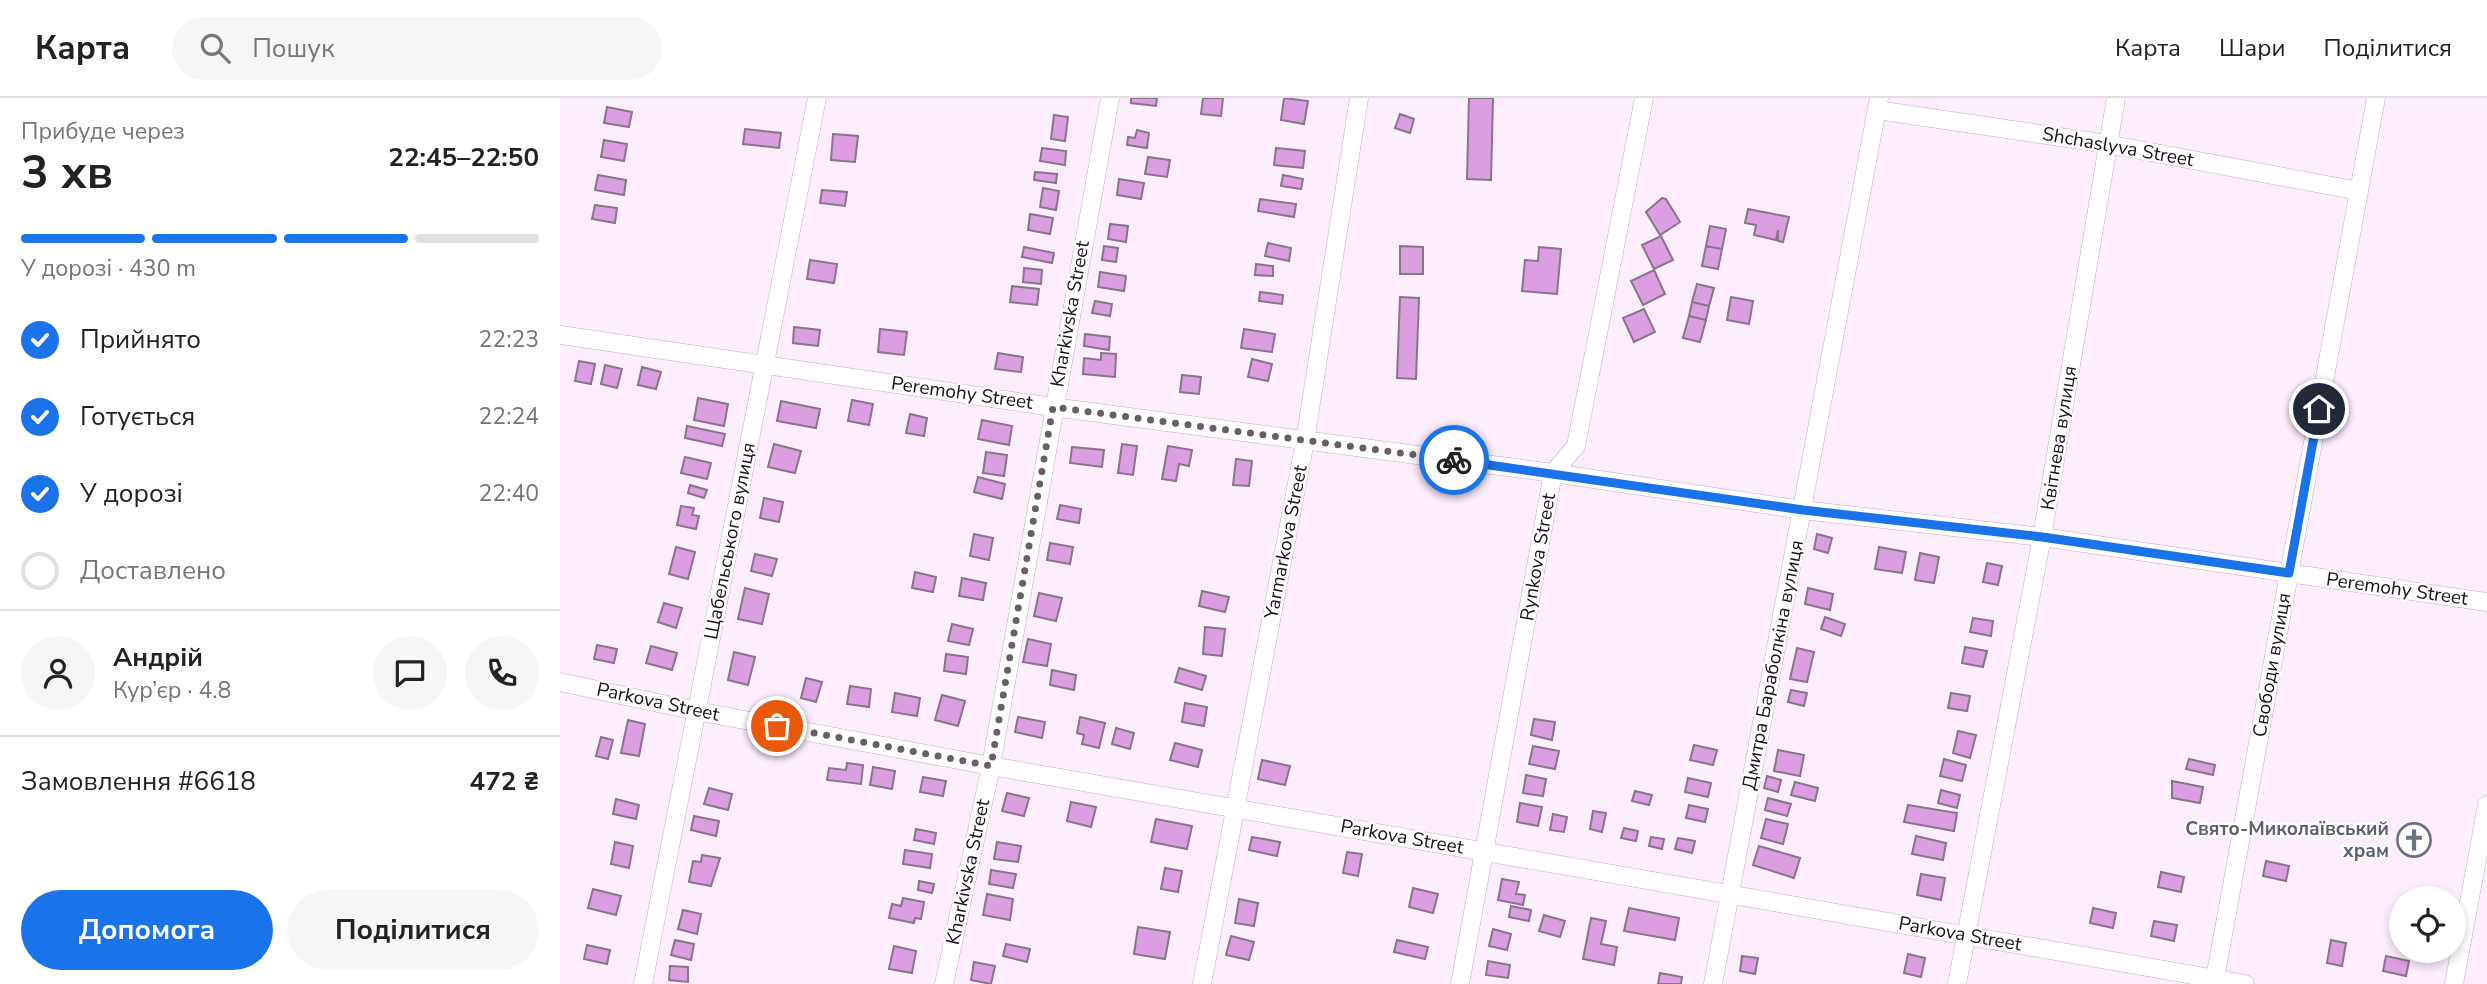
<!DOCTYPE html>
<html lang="uk">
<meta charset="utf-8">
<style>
:root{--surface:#fff;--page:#f6f6f6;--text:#222;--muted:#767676;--line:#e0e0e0;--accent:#1a73e8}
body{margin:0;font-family:"Nunito Sans",sans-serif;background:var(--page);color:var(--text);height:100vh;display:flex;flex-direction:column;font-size:26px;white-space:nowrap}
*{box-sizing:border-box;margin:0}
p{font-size:23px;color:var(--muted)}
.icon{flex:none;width:38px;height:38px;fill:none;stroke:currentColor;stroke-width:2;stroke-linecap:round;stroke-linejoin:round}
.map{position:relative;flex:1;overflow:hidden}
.details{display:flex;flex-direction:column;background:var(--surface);width:560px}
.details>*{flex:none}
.buttons{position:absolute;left:1829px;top:788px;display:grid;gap:14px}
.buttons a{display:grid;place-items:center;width:77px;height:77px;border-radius:50%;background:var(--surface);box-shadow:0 4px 10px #0003;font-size:35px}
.pin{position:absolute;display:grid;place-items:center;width:60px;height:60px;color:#fff;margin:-30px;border:4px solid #fff;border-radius:50%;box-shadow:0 2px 7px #0007}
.courier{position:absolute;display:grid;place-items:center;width:70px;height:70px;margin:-35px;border:5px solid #1a73e8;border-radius:50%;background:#fff;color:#222;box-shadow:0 2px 9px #0007}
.head em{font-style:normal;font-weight:700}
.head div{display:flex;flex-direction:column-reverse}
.head{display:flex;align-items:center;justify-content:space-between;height:119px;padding:0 21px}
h1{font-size:46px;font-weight:700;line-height:52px}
.bar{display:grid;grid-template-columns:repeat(4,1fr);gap:10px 7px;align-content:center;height:84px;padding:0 21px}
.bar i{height:9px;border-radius:5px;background:var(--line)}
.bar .active{background:var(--accent)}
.bar p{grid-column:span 4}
.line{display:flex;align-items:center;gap:18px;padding:0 21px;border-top:2px solid var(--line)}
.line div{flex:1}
.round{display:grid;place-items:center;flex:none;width:74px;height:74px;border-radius:37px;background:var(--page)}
ol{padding:0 21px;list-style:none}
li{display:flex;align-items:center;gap:21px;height:77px}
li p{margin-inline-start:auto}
li .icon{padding:7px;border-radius:50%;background:var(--accent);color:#fff;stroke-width:4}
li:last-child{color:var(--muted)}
li i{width:38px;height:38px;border:4px solid var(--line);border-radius:50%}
.cta{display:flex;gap:14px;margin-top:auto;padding:14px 21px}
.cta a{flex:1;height:80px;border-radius:42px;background:var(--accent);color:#fff;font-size:28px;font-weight:700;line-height:80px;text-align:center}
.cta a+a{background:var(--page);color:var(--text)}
header{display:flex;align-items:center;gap:42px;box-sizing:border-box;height:98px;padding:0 35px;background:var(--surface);border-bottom:2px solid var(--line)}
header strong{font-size:33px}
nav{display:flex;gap:38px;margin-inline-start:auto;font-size:24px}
.search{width:490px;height:63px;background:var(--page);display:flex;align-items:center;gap:18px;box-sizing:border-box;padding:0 24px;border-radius:38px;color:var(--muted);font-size:26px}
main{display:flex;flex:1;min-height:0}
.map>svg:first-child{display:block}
</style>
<header>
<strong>Карта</strong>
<div class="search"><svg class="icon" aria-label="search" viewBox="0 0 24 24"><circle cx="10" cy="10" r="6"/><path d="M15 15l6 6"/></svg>Пошук</div>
<nav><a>Карта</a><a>Шари</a><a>Поділитися</a></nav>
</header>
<main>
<section class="details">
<div class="head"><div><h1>3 хв</h1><p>Прибуде через</p></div><em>22:45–22:50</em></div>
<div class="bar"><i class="active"></i><i class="active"></i><i class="active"></i><i></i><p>У дорозі · 430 m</p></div>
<ol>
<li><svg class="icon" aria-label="check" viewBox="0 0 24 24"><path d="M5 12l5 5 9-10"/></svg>Прийнято<p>22:23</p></li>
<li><svg class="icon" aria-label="check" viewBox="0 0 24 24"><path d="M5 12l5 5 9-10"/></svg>Готується<p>22:24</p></li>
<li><svg class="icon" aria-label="check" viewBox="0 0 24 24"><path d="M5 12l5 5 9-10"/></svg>У дорозі<p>22:40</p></li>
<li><i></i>Доставлено</li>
</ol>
<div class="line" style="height:126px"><a class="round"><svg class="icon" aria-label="person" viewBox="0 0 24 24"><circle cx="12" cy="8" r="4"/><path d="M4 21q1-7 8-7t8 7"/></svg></a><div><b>Андрій</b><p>Кур’єр · 4.8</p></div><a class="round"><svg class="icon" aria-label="chat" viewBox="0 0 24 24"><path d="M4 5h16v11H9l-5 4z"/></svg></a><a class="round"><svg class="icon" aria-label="phone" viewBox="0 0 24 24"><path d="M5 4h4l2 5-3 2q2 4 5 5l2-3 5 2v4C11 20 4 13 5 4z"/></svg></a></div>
<div class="line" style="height:91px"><div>Замовлення #6618</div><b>472 ₴</b></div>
<div class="cta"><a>Допомога</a><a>Поділитися</a></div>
</section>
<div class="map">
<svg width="1927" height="886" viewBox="0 0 1927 886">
<rect width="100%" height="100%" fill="#fdeefe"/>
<path fill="#db9ee1" stroke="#89748b" stroke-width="2" d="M571 0H597L596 8 571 5Z
M643 0H663L661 18 641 16Z
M724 0 748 3 744 26 721 22Z
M909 0H933L931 82 907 81Z
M47 9 72 14 69 29 44 25Z
M840 16 854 21 850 35 835 30Z
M494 17 508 19 505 43 491 41Z
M185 31 221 35 219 50 183 46Z
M577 32 589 35 587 50 567 47 568 39 575 40Z
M273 36 298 38 295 64 271 62Z
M44 42 67 46 64 63 41 59Z
M482 50 506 53 505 67 480 63Z
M716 50 745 53 743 70 714 67Z
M588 59 610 62 607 79 585 76Z
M475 74 497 76 496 85 474 82Z
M38 77 66 82 64 97 35 92Z
M723 77 743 81 741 91 721 88Z
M559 81 584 85 581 101 557 97Z
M483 90 499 93 496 112 480 109Z
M262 92 287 94 285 108 260 105Z
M1102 100 1106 101 1120 124 1100 137 1086 114Z
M700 101 736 106 734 119 698 113Z
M35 107 57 110 55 125 32 121Z
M1188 111 1229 119 1223 144 1218 143V132L1216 142 1194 137 1196 127 1185 125Z
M470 116 493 120 490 136 468 132Z
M550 126 568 128 566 144 548 141Z
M1150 128 1166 131 1162 151 1146 148Z
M1101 138 1113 162 1094 171 1082 147Z
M708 145 731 150 729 163 705 158Z
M544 148 558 150 556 164 542 162Z
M840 148 863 149V176H840Z
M1146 148 1162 151 1158 171 1142 168Z
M464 149 494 155 492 165 462 159Z
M979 149 1001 151 997 196 962 193 965 162 978 163Z
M250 162 277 166 274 185 247 181Z
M696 166 713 168V178L695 177Z
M464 170 482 172 481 186 463 184Z
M1094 172 1105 196 1083 207 1071 183Z
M540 174 566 178 564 193 538 189Z
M1137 186 1154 190 1149 208 1132 204Z
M452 188 479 191 477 207 450 204Z
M700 194 723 197 722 206 699 203Z
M840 199 859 200 856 281 837 280Z
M1171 199 1193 203 1189 226 1167 222Z
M535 203 552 206 550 218 532 215Z
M1132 204 1149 208 1146 222 1129 218Z
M1084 211 1095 234 1074 244 1063 220Z
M1129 218 1146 222 1140 244 1123 240Z
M234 229 260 232 258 248 233 245Z
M320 231 347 234 344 257 318 254Z
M684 231 715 236 712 254 681 250Z
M525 236 550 239 549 252 524 248Z
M438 255 463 259 461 274 435 271Z
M541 255 556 256 555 279 523 276 524 260 541 262Z
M692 261 712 266 708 283 688 279Z
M19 263 35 266 31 286 15 283Z
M45 267 62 271 57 290 41 286Z
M82 269 101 274 96 291 78 287Z
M622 277 641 279 639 296 620 294Z
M138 300 168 306 164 328 134 322Z
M292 302 313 306 309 327 288 323Z
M221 303 260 311 256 330 217 323Z
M350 316 367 320 364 338 346 335Z
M422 322 452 328 449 347 418 341Z
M127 328 165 336 162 348 125 340Z
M214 346 241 353 235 375 208 369Z
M562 346 577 348 573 377 558 375Z
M608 348 632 352 629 368 619 366 616 383 602 381Z
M512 349 544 352 542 369 510 365Z
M426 354 447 357 444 378 423 375Z
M125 359 151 365 147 381 121 375Z
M676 361 692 363 689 388 673 387Z
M418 379 445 386 442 401 414 394Z
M130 387 147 392 144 400 128 395Z
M204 400 223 404 219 424 200 420Z
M500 407 521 411 519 425 497 421Z
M121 408 134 410 132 417 139 418 136 431 117 427Z
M414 436 433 440 429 462 410 458Z
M1257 436 1272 440 1268 455 1254 451Z
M490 445 513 449 510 466 487 462Z
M116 449 135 454 128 481 109 476Z
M1319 449 1346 454 1342 475 1315 471Z
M1360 455 1379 459 1374 485 1355 482Z
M195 456 217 461 212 478 191 473Z
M1427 465 1442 468 1438 487 1423 484Z
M355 474 376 479 373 494 352 490Z
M402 480 426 485 423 502 399 498Z
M185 490 209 496 202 526 178 521Z
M1248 490 1273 496 1270 512 1245 506Z
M642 493 669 499 665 514 639 508Z
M479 495 502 500 496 523 474 518Z
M104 505 122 510 116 530 98 524Z
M1265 519 1285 526 1281 538 1261 531Z
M1413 520 1433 523 1431 538 1410 534Z
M392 526 413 531 409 547 388 543Z
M645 529 665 531 662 558 643 556Z
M468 541 491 546 487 568 463 564Z
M37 547 57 551 54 565 34 561Z
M91 548 117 555 112 572 86 565Z
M1405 549 1427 553 1423 569 1402 565Z
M1237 550 1254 554 1247 584 1230 581Z
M174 554 195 559 188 587 168 582Z
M386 556 408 559 406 576 384 573Z
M619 570 646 578 642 592 615 584Z
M492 572 516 577 514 592 490 587Z
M246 580 262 584 256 604 241 600Z
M290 588 311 591 309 609 287 606Z
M1231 592 1247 595 1244 608 1228 604Z
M335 595 360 600 357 618 332 614Z
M1391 595 1410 598 1407 613 1388 610Z
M382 597 405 603 398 628 375 622Z
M625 605 647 609 644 628 622 624Z
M458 619 485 624 482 640 455 634Z
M520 619 545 625 539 650 522 646 524 637 517 635Z
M974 621 995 624 992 642 971 637Z
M68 622 85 626 79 658 61 655Z
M556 630 574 635 570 651 552 646Z
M1398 633 1416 637 1410 660 1393 655Z
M41 639 53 642 48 661 36 658Z
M615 645 642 652 638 669 610 662Z
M1134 647 1157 652 1153 667 1130 662Z
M973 648 999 653 995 671 969 666Z
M1218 652 1244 657 1240 678 1214 673Z
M1384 661 1406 667 1402 683 1380 678Z
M1629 661 1655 667 1653 677 1626 671Z
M702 662 730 668 725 687 698 681Z
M287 665 303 667 301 686 267 682 269 670 286 672Z
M313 669 335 673 332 691 310 687Z
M966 677 986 681 983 698 963 695Z
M1207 678 1221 682 1218 694 1204 690Z
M363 679 386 683 383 698 360 694Z
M1128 680 1151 685 1148 699 1125 694Z
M1612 683 1643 689 1640 705 1612 700Z
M1235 684 1258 690 1255 703 1231 697Z
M149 690 172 696 168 712 144 706Z
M1381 692 1400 697 1397 710 1378 705Z
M1075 693 1092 697 1089 707 1072 703Z
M447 695 469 700 464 718 442 713Z
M1208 700 1231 706 1227 718 1205 712Z
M56 701 79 707 76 721 53 716Z
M511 704 536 709 531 729 507 723Z
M960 705 982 709 978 728 957 724Z
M1129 707 1148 711 1145 724 1126 720Z
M1348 707 1397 715 1394 733 1344 724Z
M1033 713 1046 715 1042 734 1030 731Z
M993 716 1007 719 1004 734 990 732Z
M134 718 159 723 156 738 131 732Z
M596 721 632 728 627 751 591 744Z
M1206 721 1228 726 1223 746 1201 740Z
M1064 730 1078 733 1076 743 1061 740Z
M356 731 376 735 374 746 354 742Z
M1356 738 1386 745 1383 762 1352 756Z
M692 739 720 744 717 758 689 752Z
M1091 739 1104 741 1102 751 1089 748Z
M1118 740 1135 743 1132 755 1115 751Z
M55 744 73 748 69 770 51 766Z
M437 744 461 748 458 764 434 761Z
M1199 748 1240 760 1234 780 1193 767Z
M345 752 372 756 370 770 343 766Z
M787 754 802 756 798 778 783 775Z
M142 757 160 760 151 788 129 784 133 763 141 764Z
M1706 763 1729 768 1726 783 1703 778Z
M605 770 622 773 618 794 601 791Z
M431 772 456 776 453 790 429 786Z
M1601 774 1624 779 1621 794 1598 789Z
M1361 776 1385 780 1381 802 1357 797Z
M942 781 959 784 956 796 965 797 963 807 938 802Z
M359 783 374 786 372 795 358 792Z
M853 790 878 796 873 815 849 809Z
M33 791 61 798 56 817 28 810Z
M427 796 453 801 450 822 423 817Z
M343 800 364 804 361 821 355 820 354 825 329 820 332 806 341 808Z
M679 801 698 805 694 828 675 825Z
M951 808 971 812 969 823 949 819Z
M1069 810 1119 820 1115 842 1064 833Z
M1533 810 1556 815 1553 830 1530 825Z
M123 812 141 816 137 836 118 831Z
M984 817 1005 823 1000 839 979 833Z
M1031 820 1046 823 1041 846 1057 849 1054 867 1023 861Z
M1594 823 1617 827 1614 843 1591 838Z
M578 829 610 834 605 861 574 856Z
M933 831 951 836 947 852 929 848Z
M671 838 694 844 689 862 666 857Z
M115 842 134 846 131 862 111 857Z
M837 842 868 849 865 861 834 854Z
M1771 842 1786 845 1782 868 1767 865Z
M446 846 470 851 467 864 443 858Z
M27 847 50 852 47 866 24 861Z
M334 848 356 853 352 875 329 871Z
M1348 856 1365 860 1361 879 1344 875Z
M1182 858 1198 860 1195 876 1180 873Z
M1826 858 1849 863 1846 878 1823 873Z
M928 863 950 867 948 880 926 877Z
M414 864 435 868 431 886 411 882Z
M110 868 128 869V884L109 882Z
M1100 875 1122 879 1121 886H1098Z"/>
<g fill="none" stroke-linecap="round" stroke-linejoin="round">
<g stroke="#c2abc4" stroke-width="19">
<path id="minor" d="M1317 12 1547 46 1799 93
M0 237 493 309 993 375 1243 412 1482 439 1927 504
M0 584 136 613 431 668 1685 886
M83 886 257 0
M384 886 431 668 550 0
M642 886 745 343 799 0
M900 886 993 375 1016 348 1084 0
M1153 886 1319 0
M1397 886 1482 439 1556 0
M1654 886 1816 0
M1894 886 1927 707"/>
</g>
<use href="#minor" stroke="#fff" stroke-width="18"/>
</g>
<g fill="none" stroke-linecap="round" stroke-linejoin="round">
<path stroke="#695e6a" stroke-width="7" stroke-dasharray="0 12.6" d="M217 628 431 668 493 309 894 362"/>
<path stroke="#1a73e8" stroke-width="9" d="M894 362 1243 412 1482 439 1729 475 1759 311"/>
</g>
<defs>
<g id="church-ring" transform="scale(1.75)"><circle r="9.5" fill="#fff" stroke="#6b7280" stroke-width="1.5"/><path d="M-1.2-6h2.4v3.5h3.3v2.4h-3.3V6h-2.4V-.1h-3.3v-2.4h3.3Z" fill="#6b7280"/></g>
</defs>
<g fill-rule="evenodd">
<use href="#church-ring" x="1854" y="742"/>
</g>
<g text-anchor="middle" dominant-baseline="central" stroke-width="5" stroke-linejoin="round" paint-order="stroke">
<g font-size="19" fill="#19111a" stroke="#fff">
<text transform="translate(1558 49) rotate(10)">Shchaslyva Street</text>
<text transform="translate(510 216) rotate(-80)">Kharkivska Street</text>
<text transform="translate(402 295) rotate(8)">Peremohy Street</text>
<text transform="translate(1499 340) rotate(-81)">Квітнева вулиця</text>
<text transform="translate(170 443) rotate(-79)">Щабельського вулиця</text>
<text transform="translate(726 444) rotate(-79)">Yarmarkova Street</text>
<text transform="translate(978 459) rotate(-80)">Rynkova Street</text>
<text transform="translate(1837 491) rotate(8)">Peremohy Street</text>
<text transform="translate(1213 567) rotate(-79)">Дмитра Бараболкіна вулиця</text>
<text transform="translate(1712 567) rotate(-80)">Свободи вулиця</text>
<text transform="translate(98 604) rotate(12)">Parkova Street</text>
<text transform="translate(842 739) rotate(10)">Parkova Street</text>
<text transform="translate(408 774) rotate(-78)">Kharkivska Street</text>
<text transform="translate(1400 836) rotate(10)">Parkova Street</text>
</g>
<g font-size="19" font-weight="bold" fill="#5b616d" stroke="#fff" text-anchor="end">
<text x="1829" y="731">Свято-Миколаївський<tspan x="1829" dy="22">храм</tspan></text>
</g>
</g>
</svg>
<div class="buttons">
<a><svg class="icon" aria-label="locate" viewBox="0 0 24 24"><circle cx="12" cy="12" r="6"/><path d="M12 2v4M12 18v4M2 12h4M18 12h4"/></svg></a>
</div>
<div class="pin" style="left:217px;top:628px;background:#ea580c"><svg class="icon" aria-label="bag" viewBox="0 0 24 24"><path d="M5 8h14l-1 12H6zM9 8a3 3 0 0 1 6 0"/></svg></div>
<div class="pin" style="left:1759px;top:311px;background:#1f2937"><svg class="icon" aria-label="home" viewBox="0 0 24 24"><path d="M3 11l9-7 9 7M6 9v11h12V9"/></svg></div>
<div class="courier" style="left:894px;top:362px"><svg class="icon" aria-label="bike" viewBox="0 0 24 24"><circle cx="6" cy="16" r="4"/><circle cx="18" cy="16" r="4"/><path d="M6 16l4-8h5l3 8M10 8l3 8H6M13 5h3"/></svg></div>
</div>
</main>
